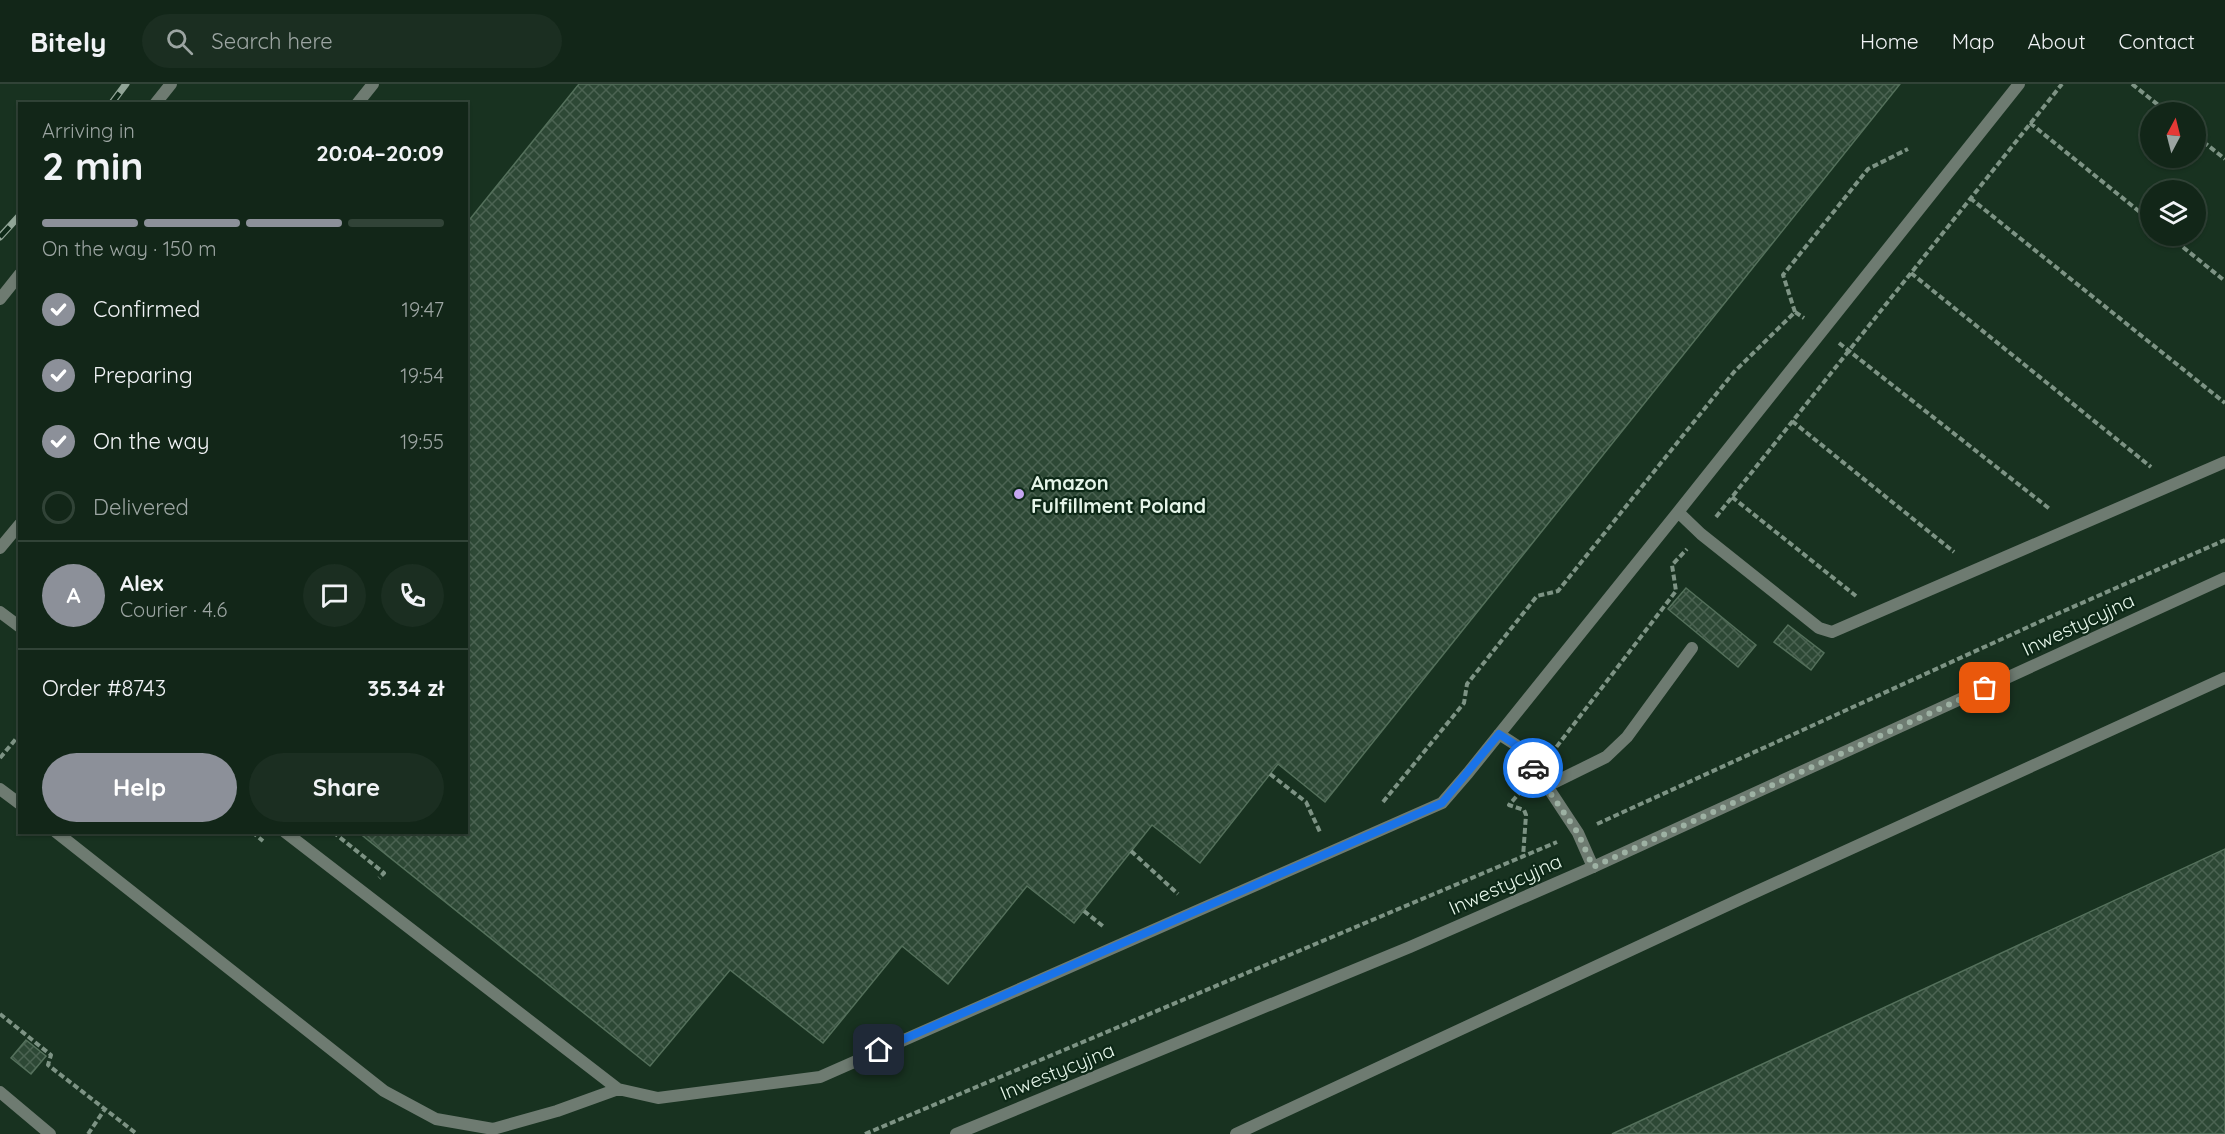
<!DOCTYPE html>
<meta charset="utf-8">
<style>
:root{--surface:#122618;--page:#1b2e21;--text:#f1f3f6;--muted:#9ca5a2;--line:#314337;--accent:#8c9099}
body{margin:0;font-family:Quicksand,sans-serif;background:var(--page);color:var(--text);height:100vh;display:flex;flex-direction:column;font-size:22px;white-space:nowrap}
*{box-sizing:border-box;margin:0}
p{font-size:20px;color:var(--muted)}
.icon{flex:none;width:33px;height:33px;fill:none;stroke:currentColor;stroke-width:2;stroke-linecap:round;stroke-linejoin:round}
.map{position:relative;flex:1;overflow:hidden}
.panel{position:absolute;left:18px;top:18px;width:450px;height:732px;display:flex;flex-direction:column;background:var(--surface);border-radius:0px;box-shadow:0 2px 4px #0004,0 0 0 2px var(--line)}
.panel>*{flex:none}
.needle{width:39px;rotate:7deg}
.controls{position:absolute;left:2140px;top:18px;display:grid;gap:12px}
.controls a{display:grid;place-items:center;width:66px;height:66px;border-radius:50%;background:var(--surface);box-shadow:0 2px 4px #0004,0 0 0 2px var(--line);font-size:30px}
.pin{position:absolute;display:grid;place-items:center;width:51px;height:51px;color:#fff;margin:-26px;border-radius:12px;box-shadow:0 3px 9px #0006}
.courier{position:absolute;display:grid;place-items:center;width:60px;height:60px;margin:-30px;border:4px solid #1a73e8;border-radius:50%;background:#fff;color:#222;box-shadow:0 2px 8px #0007}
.head em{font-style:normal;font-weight:800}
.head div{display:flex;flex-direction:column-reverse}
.head{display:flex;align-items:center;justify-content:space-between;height:102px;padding:0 24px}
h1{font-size:39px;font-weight:800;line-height:45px}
.bar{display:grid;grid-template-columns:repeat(4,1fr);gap:9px 6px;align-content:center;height:72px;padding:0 24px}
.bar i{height:8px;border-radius:4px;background:var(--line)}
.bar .active{background:var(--accent)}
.bar p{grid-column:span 4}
.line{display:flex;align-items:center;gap:15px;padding:0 24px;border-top:2px solid var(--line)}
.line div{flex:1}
.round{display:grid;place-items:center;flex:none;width:63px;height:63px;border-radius:32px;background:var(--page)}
ol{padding:0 24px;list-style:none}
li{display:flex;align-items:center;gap:18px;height:66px}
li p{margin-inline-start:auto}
li .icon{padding:6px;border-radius:50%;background:var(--accent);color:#fff;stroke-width:4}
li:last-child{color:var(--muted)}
li i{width:33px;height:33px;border:3px solid var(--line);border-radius:50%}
.primary-button{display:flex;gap:12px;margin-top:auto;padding:12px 24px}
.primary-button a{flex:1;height:69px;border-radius:36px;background:var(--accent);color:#fff;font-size:24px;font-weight:800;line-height:69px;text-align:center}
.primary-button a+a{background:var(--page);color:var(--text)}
header{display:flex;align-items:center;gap:36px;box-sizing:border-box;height:84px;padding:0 30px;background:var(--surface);border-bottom:2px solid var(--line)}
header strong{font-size:28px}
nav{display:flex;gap:33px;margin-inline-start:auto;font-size:21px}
.search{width:420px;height:54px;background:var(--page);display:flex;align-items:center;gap:15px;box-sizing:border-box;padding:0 21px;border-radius:33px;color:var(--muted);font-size:22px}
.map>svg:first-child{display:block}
</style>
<header>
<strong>Bitely</strong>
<div class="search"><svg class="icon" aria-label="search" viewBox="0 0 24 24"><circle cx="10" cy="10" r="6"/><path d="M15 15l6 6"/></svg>Search here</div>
<nav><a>Home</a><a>Map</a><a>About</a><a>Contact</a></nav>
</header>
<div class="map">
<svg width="2225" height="1050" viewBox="0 0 2225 1050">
<defs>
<pattern id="building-cross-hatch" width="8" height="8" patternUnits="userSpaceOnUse" patternTransform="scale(1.5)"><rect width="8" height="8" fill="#2d4835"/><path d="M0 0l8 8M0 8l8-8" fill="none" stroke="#4b6352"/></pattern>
</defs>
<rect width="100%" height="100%" fill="#183220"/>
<path fill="url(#building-cross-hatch)" stroke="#54705b" stroke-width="1.5" d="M579 0H1900L1325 718 1278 680 1200 779 1152 741 1074 839 1027 802 948 900 902 862 823 959 730 886 650 982 358 748H466V140Z
M1686 504 1756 561 1738 583 1668 525Z
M1788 541 1824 569 1811 586 1774 558Z
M2225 765V1050H1612Z
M26 956 46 972 31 990 11 974Z"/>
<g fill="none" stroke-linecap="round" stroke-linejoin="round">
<path stroke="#7d9384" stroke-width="4" stroke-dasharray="6 3" stroke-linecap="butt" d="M2132 0 2167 28
M2030 39 2151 137
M2196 52 2225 75
M1970 114 2225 319
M2169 152 2225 197
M1911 189 2151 383
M1795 228 1783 191 1868 85 1908 65
M1839 259 2051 426
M1792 337 1954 468
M1732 413 1856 512
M1716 433 2062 0
M1551 670 1676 507 1672 481 1687 465
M0 674 20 650
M1270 690 1306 718 1320 748
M1522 706 1509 721 1524 726 1526 731 1523 773
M1383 718 1464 619 1467 600 1537 512 1558 507 1734 288 1795 228 1804 234
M1597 740 2050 533 2225 456
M252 748 263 757
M333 748 384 789 379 794
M1131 767 1178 810
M1084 827 1104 843
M0 930 51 971 48 981 137 1050
M88 1050 105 1025
M865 1050 1557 758"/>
<path stroke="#6e7b71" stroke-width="12" d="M2019 0 1678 428 1701 450 1819 544 1832 548 2225 378
M155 20 171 0
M357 20 373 0
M0 215 20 190
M0 464 20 440
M0 528 20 543
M1499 650 1516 661 1547 702 1578 749 1593 783
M1547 702 1606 673 1627 653 1692 564
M0 705 20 720
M56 748 384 1007 436 1035 493 1045 557 1027 618 1005
M285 748 618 1005 658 1014 820 993 1442 719 1468 689 1678 428
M0 1008 50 1050
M1236 1050 1747 812 2225 594"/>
<path stroke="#6e7b71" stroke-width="12" d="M956 1050 1410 863 1593 783 2225 494"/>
<g stroke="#91a597" stroke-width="7">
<path id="rail" d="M111 20 126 0
M0 153 20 131"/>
</g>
<use href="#rail" stroke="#0d2817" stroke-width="4.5" stroke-dasharray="14" stroke-linecap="butt"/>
</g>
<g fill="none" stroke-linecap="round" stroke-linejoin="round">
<path stroke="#9db1a3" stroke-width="6" stroke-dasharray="0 10.8" d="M1533 684 1578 749 1593 783 1985 604"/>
<path stroke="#1a73e8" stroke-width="8" d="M879 966 1442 719 1499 650 1516 661 1533 684"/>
</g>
<circle fill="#c5a6f0" stroke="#0d2817" stroke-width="2" cx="1019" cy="410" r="6"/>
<g text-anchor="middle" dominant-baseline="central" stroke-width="4.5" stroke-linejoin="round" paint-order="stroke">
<g font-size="20" font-weight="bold" fill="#e5f5e9" stroke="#0d2817" text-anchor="start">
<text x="1031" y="398">Amazon<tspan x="1031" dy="23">Fulfillment Poland</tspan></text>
</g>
<g font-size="20" fill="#e5f5e9" stroke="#0d2817">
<text transform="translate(2078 540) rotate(-25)">Inwestycyjna</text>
<text transform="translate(1505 800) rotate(-24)">Inwestycyjna</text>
<text transform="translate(1057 987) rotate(-22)">Inwestycyjna</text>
</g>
</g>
</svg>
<div class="controls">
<a><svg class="needle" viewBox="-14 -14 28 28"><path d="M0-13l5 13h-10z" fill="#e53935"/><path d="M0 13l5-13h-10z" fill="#9ca5a2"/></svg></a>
<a><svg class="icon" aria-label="layers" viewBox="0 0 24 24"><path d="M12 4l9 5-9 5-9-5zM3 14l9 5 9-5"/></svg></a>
</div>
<div class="pin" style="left:1985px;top:604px;background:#ea580c"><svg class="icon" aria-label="bag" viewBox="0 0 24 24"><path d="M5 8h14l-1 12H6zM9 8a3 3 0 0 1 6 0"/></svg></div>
<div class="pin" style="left:879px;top:966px;background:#1f2937"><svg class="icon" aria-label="home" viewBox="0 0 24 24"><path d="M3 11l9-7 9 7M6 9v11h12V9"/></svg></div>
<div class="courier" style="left:1533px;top:684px"><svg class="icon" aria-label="car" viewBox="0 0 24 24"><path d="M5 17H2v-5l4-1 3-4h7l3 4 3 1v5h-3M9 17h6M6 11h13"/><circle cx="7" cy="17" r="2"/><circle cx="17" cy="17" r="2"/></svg></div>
<section class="panel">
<div class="head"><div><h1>2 min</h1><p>Arriving in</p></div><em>20:04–20:09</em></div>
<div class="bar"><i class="active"></i><i class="active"></i><i class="active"></i><i></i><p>On the way · 150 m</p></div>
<ol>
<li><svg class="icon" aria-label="check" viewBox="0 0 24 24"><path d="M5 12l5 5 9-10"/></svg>Confirmed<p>19:47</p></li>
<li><svg class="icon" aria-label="check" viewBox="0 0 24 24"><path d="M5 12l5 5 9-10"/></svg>Preparing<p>19:54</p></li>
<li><svg class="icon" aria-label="check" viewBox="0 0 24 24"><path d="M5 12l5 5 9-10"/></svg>On the way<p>19:55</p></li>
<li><i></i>Delivered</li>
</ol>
<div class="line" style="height:108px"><b class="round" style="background:var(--accent);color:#fff">A</b><div><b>Alex</b><p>Courier · 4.6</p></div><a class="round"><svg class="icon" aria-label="chat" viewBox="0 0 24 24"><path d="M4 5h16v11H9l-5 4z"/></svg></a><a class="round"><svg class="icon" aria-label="phone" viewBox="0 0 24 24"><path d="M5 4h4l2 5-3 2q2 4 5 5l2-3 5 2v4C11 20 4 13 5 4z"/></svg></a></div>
<div class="line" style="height:78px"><div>Order #8743</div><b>35.34 zł</b></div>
<div class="primary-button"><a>Help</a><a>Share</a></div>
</section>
</div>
